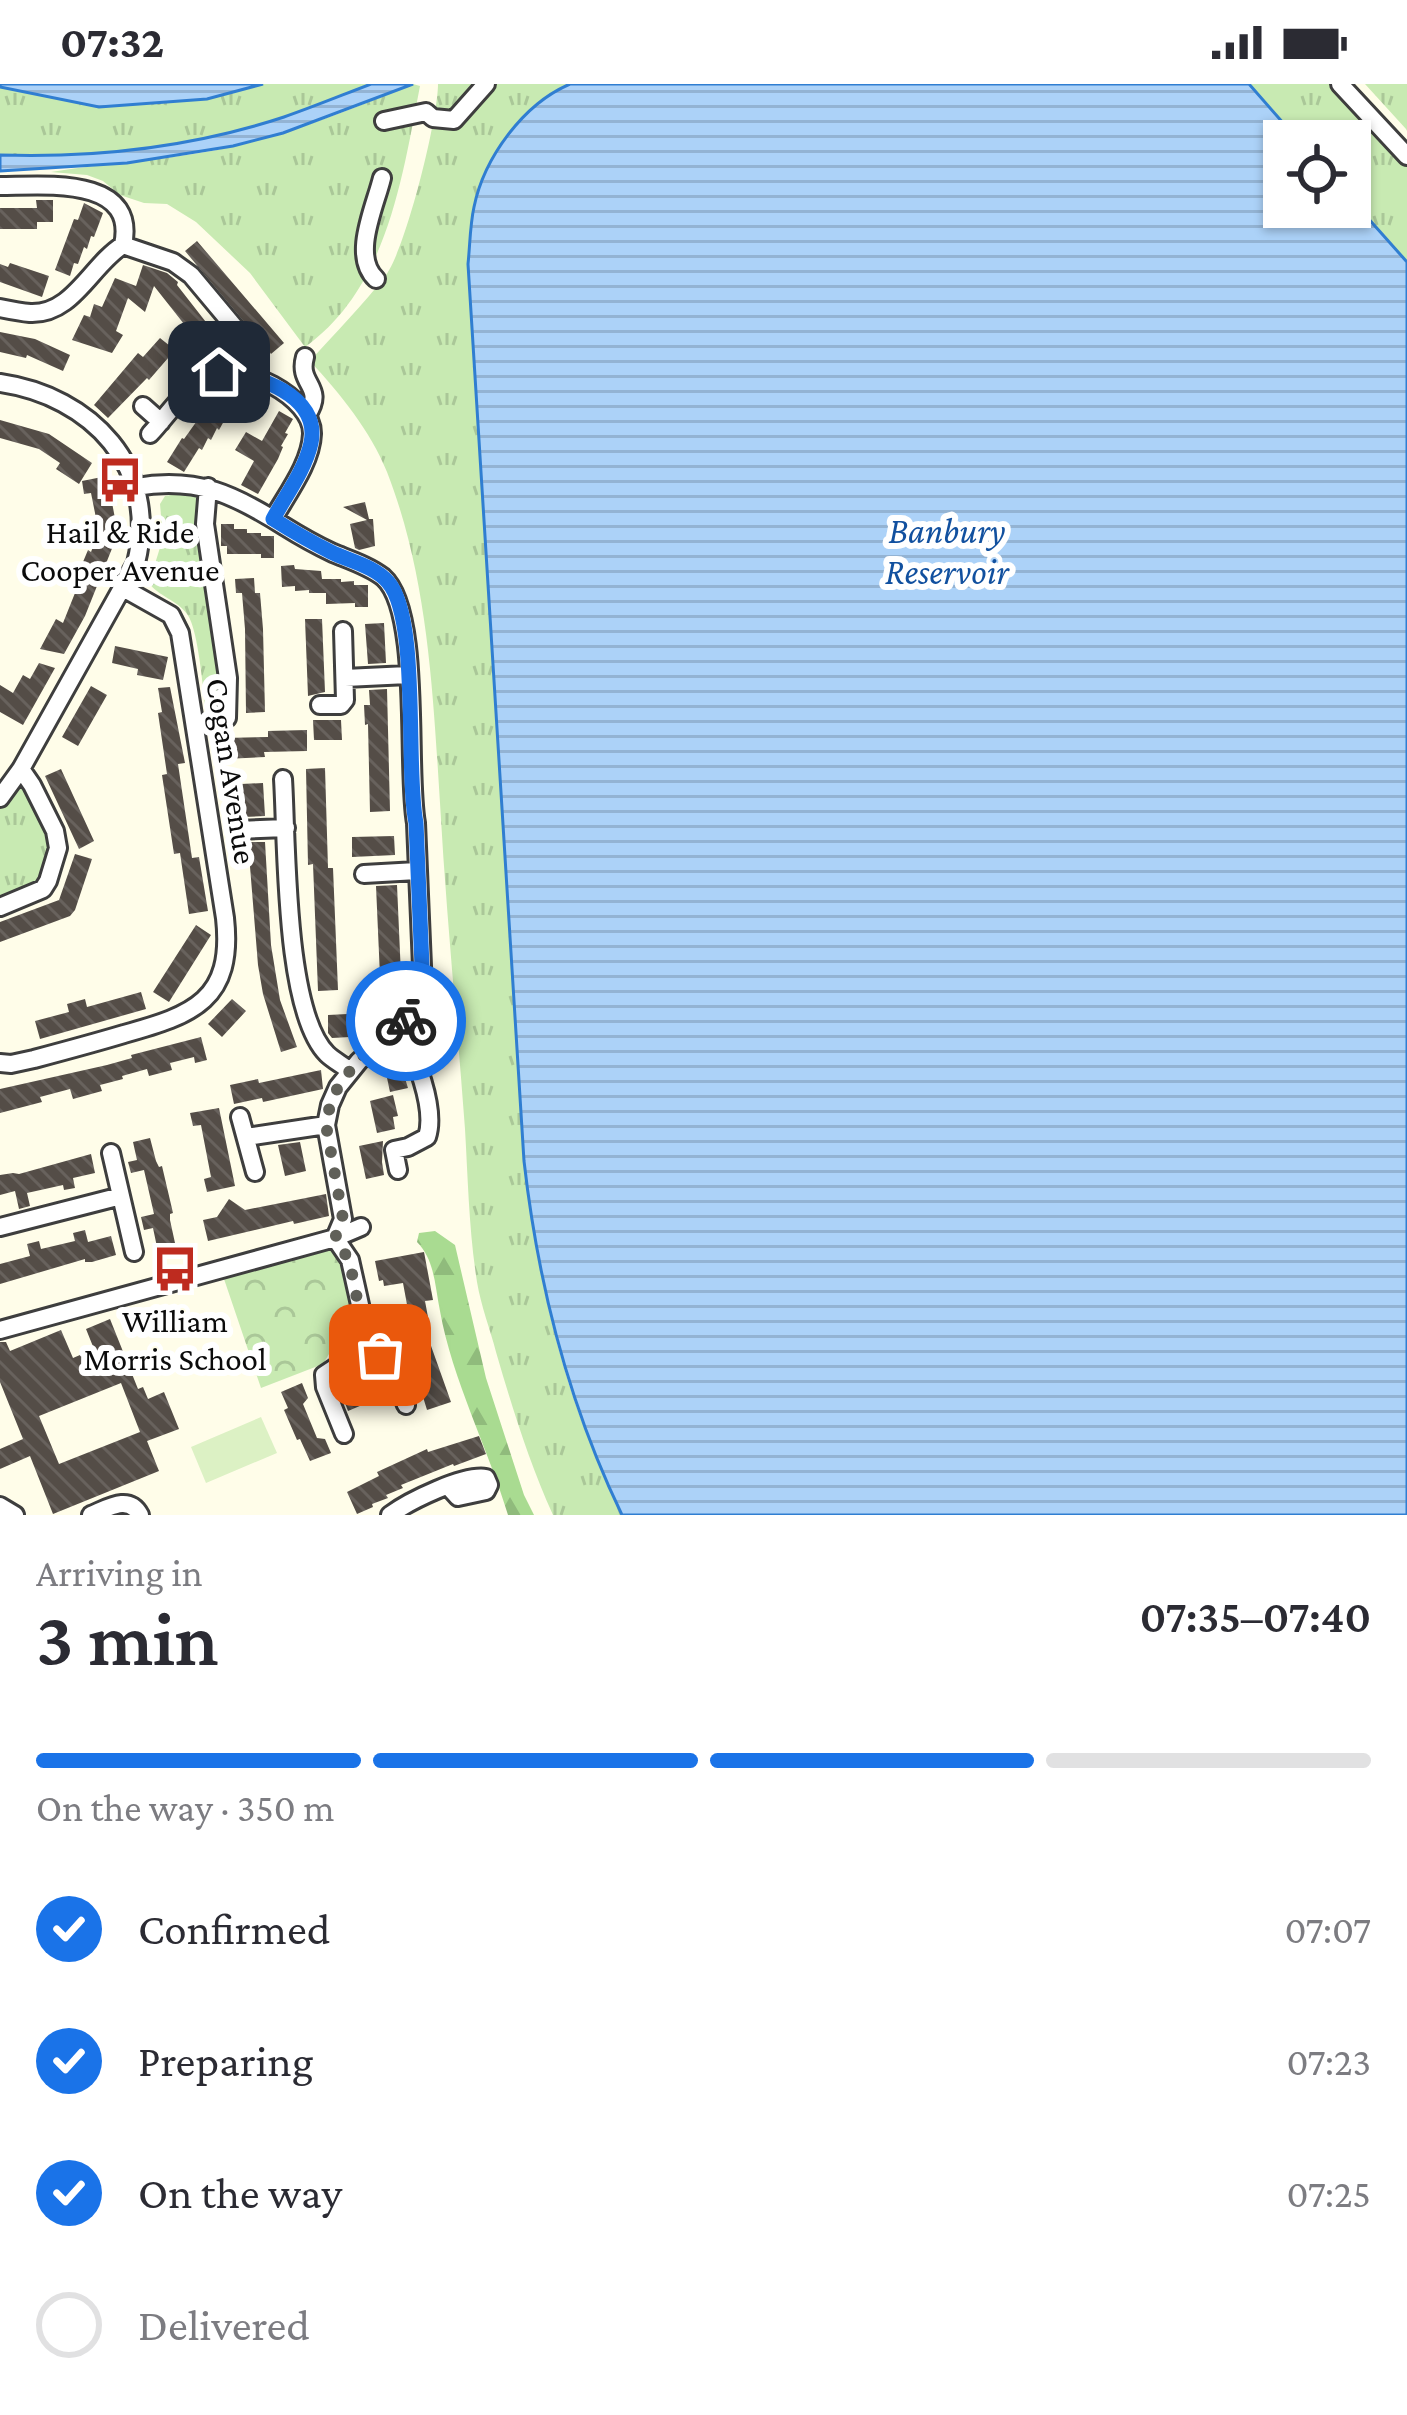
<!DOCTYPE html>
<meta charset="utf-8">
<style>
:root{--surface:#fff;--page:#f7f7f7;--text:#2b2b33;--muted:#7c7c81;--line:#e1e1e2;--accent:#1a73e8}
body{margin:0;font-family:"Crimson Pro",serif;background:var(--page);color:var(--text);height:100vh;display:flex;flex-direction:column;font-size:45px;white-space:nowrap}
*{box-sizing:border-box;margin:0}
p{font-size:39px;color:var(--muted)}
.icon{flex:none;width:66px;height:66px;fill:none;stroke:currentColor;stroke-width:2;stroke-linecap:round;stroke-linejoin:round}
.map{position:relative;height:1431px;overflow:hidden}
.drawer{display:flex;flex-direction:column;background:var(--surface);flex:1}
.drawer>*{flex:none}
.tools{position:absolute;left:1263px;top:36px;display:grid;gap:24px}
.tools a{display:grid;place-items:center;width:108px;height:108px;border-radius:0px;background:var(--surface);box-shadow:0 3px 9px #0004;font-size:60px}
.pin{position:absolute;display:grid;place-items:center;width:102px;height:102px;color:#fff;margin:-51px;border-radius:24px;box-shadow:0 6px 18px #0006}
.courier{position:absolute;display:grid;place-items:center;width:120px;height:120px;margin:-60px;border:9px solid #1a73e8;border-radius:50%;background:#fff;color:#222;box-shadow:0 3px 15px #0007}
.headline em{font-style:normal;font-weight:600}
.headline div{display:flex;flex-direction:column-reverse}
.headline{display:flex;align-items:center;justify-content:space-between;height:204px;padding:0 36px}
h1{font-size:78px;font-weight:600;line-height:90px}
.bar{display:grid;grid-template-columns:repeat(4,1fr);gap:18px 12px;align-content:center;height:144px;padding:0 36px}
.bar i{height:15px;border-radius:9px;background:var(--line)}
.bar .selected{background:var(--accent)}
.bar p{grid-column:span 4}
ol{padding:0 36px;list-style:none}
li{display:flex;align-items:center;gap:36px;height:132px}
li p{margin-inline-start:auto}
li .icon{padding:12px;border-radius:50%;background:var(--accent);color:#fff;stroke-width:4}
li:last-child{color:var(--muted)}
li i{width:66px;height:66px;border:6px solid var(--line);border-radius:50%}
.status{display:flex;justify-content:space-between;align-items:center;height:84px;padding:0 60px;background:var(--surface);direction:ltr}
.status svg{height:33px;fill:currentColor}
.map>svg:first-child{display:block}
</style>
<div class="status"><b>07:32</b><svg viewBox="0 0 49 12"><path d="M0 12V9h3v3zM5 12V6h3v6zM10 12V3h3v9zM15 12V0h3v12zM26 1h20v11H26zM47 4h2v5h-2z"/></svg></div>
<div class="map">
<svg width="1407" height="1431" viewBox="0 0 1407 1431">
<defs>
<pattern id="grass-tufts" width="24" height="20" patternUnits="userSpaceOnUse" patternTransform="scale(3)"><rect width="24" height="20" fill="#c8eab2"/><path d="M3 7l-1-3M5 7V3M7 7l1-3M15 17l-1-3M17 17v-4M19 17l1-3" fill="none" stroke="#aac798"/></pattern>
<pattern id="forest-firs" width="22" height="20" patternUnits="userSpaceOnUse" patternTransform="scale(3)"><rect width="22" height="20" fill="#a9db91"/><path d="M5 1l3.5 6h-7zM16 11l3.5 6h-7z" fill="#90bb7c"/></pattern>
<pattern id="park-crowns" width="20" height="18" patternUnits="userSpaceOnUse" patternTransform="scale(3)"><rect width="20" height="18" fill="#c8eab2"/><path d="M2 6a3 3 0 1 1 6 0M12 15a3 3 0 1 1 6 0" fill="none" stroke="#aac798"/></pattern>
<pattern id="water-rules" width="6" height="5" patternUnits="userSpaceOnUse" patternTransform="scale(3)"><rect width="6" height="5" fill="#acd2f8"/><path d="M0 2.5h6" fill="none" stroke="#93b3d3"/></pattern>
<pattern id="building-back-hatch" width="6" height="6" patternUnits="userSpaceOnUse" patternTransform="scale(3)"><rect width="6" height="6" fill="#544d47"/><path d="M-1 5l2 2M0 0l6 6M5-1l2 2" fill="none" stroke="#68625d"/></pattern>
</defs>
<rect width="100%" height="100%" fill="#fffde9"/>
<path fill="url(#grass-tufts)" d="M263 0H371C342 11 313 23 284 33 193 64 95 74 0 71V3L99 23 249 5Z
M413 0 420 2C402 95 387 204 305 263L250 189 196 138 167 120 144 119 120 111 103 97 87 91 51 88C112 78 175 76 236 62 297 47 355 24 413 0Z
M438 0H570L538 21 516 41 473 124 468 180 524 1077C534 1166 551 1254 582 1338 594 1369 609 1400 622 1431H553C529 1378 512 1323 496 1268 490 1245 481 1222 477 1198 469 1147 468 1096 465 1045 457 936 446 828 440 719 433 609 428 493 387 388 370 346 341 311 310 277 335 249 363 221 386 191 406 164 438 35 438 0Z
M1249 0H1345L1407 68V178L1350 114V57H1299Z
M1365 0H1407V47L1406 45Z
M181 409 206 415 227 634 217 645 208 647C204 621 200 547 187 530 177 516 158 512 149 499L163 454 160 420 165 412Z
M18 700 26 701 52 759 43 795 34 803 0 816V722Z"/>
<path fill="url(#forest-firs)" d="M435 1147 455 1161 486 1294 524 1411 534 1431H508C488 1364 452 1295 440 1227 435 1203 435 1176 417 1158L419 1149Z"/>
<path fill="url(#park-crowns)" d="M335 1162 348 1200 358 1252 329 1270 323 1280 261 1304 224 1195Z"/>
<path fill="#dcf1c4" d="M261 1333 277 1369 206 1399 191 1363Z"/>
<path fill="url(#water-rules)" stroke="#307ed1" stroke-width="3" d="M0 0H263L207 15 99 23 0 3Z
M371 0H413L283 49 233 62 127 79 0 87V71C95 74 193 63 284 33 313 23 342 11 371 0Z
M570 0H1249L1299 57H1284V123H1350V114L1407 178V1431H622C568 1319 538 1200 524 1077L468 180C470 161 470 141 474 123 484 74 523 20 570 0Z"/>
<path fill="url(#building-back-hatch)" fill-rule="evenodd" d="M36 116H53V138H37V145H0V124H37Z
M84 119 103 129 94 153 91 152 87 165 84 163 78 180 74 179 70 192 55 186 74 135 78 136Z
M197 157 284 259 271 270 185 167Z
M10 179 49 192 42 213 0 198V180L8 183Z
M143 181 167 189 178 198 177 201 209 242 195 254 154 202 145 228 128 214 116 247 123 251 112 269 72 256 84 231 90 233 94 220 102 223 115 194 136 202Z
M0 248 35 255 70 271 63 287 27 271 26 274 0 268Z
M160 254 175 266 149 296 147 294 108 334 94 321 138 269 143 273Z
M220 306 234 319 219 346 217 344 211 356 208 354 202 366 199 364 184 388 167 378 182 354 184 355 199 334 202 336Z
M279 327 293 335 285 349 288 350 281 362 283 363 278 375 258 410 241 401 254 377 235 366 246 348 262 357Z
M0 336 49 350 92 379 79 400 56 385 60 379 39 365 0 354Z
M107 392 117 445 99 449 91 409 84 410 82 397Z
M365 418 369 435H373L375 462 359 466 355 464 350 440 367 436 343 423Z
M221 440H234V445H247V449H261V452H274V474H261V470H227V462H221Z
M96 455 113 462 85 532 64 570 40 565 56 535 63 539 79 499 75 497 88 466 91 468Z
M294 481 295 485 321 487 322 495H341V498L354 497V501H368V523H355V519L326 520V509H309V506L295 507V502L282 503 281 482Z
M254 494 255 509H260L263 545 265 628 246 629 245 545 242 509H236L235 495Z
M305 535H322L325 608 312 611 308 612Z
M384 539 386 579 368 580 365 540Z
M115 562 168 573 163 596 137 591 138 585 112 579Z
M39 579 55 584 23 641 0 628V601L13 609 23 591 30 595Z
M91 602 107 611 78 662 62 653Z
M170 603 185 679 178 680 192 774 199 773 208 827 189 830 180 769 174 770 162 691 167 690 158 629 162 628 158 604Z
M387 605 390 727 370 728 368 640 365 641 364 621H370L369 606Z
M313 636H341L342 656H314Z
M307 646V667L264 668 265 673 225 675 224 654 268 653V647Z
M325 684 328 784H333L338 906 318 907 313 780 308 781 306 685Z
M61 685 94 757 79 765 45 692Z
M263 699 265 732 243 733 241 700Z
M394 752 395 771 352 773V753Z
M248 758H265L271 861 280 916 297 963 281 968 263 910 258 881Z
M75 770 92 775 75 826 70 832 0 858V838L59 816Z
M397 801 402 914H399V925L396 928 379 929 378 915H381L376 802Z
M196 841 211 851 169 918 153 908Z
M141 908 146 925 40 955 35 937 69 928 67 920 85 915 87 923Z
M232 915 246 927 222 953 208 940Z
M367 929 368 952 332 954 328 949V931Z
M201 953 207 976 195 979 194 973 170 979 172 986 149 992 147 985 122 992 123 995 100 1001 102 1007 73 1015 70 1005 40 1013 42 1018 0 1029V1005L107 981 132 974 131 971Z
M398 972 408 1004 390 1008 383 975Z
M321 986 323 1005 263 1018 262 1014 234 1020 230 1001 258 995 259 999Z
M393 1011 398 1032 393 1033 395 1045 377 1049 370 1017Z
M219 1024 235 1102 207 1108 204 1095 211 1093 201 1041 193 1042 190 1029Z
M150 1054 156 1077 159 1083 162 1082 173 1129 170 1130V1136L175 1159 157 1163 153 1144 144 1146 141 1133 154 1130 144 1086 131 1089 128 1078 137 1076 133 1058Z
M383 1057 382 1078 384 1091 366 1095 359 1062Z
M300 1058 306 1087 285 1092 278 1061Z
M91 1070 95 1089 73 1094 75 1104 64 1106 63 1101 27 1109 30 1122 19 1125 15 1107 0 1111V1091L13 1089 19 1090Z
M326 1110 329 1132 294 1140 293 1137 208 1157 203 1136 217 1133 229 1115 245 1126Z
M85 1146 88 1158 111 1152 116 1171 92 1178H85V1175L0 1200V1180L30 1172 27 1160 39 1157 41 1165 75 1157 73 1149Z
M424 1168 433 1216 425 1217 430 1244 425 1245 451 1318 427 1326 420 1303 427 1301 419 1276 412 1278 402 1257 413 1253 403 1199 384 1202 383 1196 379 1197 375 1177Z
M110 1235 138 1305 143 1303 148 1315 164 1308 179 1345 147 1357 159 1387 53 1430 30 1372 0 1385V1365L23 1355 0 1298V1258H6L10 1267 61 1246 73 1274 94 1265 86 1245ZM121 1299 140 1348 59 1380 39 1332Z
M375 1288 388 1310 348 1327 339 1303Z
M302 1299 308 1314 303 1320 317 1354 325 1355 331 1369 310 1377 300 1355 297 1356 284 1326 288 1324 281 1308Z
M479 1352 486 1370 454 1382 453 1380 401 1401 403 1404 386 1411 388 1414 372 1420 373 1423 357 1430 347 1408 379 1392 377 1388 427 1365 428 1368Z"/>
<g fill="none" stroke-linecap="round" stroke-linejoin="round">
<g stroke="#3e3e3e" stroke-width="22">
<path id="minor" d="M1340 0 1407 72
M384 37 426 28 433 34 454 36 486 0
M0 102C42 102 138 91 123 161 91 181 73 231 30 229 20 228 10 226 0 224
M123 161 173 178 191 191 247 258
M376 195C351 172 375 123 382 94
M305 273C297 301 326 302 307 331
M0 299C91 312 160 384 136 479L21 685 0 714
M143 322 161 338
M150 350C168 331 186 302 210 291 241 277 313 313 312 350 311 379 287 410 273 435
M136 403C197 392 235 411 284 442 300 452 316 461 333 469 350 476 369 482 383 493 422 527 406 685 416 739L423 906 411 932 359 977 338 1003 330 1021 326 1041 343 1135 335 1154
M208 403 205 440 228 594 227 634
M345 594 408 591
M320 621H341L345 616 343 547
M283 695C287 757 284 927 327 970 333 976 343 981 350 987
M239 746 286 744
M364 790 417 787
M0 823 43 805 48 797 58 764 55 747 32 701 21 685
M397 946C416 967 436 1026 427 1053L408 1063 394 1066 398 1086
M0 979 11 980 34 975C64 967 94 959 124 950 193 931 234 916 225 834L180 549 171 531 123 504
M240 1033 255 1088
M246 1053 326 1041
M111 1069 134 1168
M0 1143 121 1112
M335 1154 350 1176 369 1261 394 1291 406 1321
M0 1246 335 1154 361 1143
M344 1350 325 1303 324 1291 369 1261
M0 1422 15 1431
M91 1431C108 1424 129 1410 140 1431
M390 1431C409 1417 464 1390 486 1394L489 1401 486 1407 458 1413 448 1402"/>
</g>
<use href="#minor" stroke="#fff" stroke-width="16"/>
</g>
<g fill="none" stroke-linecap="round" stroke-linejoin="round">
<path stroke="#606059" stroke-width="12" stroke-dasharray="0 21.6" d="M380 1271C349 1240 364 1188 335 1154L343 1135 326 1041 330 1021 338 1003 358 976 406 937"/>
<path stroke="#1a73e8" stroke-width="15" d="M219 288C256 290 321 311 311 359 305 386 286 411 273 435 292 447 311 458 331 468 349 477 374 482 388 498 420 534 405 685 416 739L423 906 419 919 406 937"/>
</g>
<defs>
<g id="bus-bare" transform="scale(3.6)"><path d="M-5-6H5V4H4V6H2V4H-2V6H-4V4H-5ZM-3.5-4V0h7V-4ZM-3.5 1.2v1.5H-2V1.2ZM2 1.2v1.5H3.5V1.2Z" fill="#be2b1f" stroke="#fff" stroke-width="2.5" paint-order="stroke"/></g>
</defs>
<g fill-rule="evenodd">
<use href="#bus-bare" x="120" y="396"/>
<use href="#bus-bare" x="175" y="1185"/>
</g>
<g text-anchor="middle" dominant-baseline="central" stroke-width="12" stroke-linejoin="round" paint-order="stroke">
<g font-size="33" fill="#0b0b0b" stroke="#fff">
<text x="120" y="447">Hail &amp; Ride<tspan x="120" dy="38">Cooper Avenue</tspan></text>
<text x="175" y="1236">William<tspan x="175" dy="38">Morris School</tspan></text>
</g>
<g font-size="33" fill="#0b0b0b" stroke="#fff">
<text transform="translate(232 687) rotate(81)">Cogan Avenue</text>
</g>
<g font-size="36" font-style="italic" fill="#11509f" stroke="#fff">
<text x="947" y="447">Banbury<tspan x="947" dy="41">Reservoir</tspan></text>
</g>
</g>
</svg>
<div class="tools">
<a><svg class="icon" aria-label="locate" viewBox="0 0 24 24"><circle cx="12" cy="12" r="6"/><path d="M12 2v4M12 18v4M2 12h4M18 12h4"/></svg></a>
</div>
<div class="pin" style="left:380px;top:1271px;background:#ea580c"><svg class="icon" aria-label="bag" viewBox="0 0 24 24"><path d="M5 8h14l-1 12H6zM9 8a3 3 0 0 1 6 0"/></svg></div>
<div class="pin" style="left:219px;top:288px;background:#1f2937"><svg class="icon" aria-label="home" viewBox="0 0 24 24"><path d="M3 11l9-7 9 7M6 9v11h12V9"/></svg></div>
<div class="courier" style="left:406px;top:937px"><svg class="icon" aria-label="bike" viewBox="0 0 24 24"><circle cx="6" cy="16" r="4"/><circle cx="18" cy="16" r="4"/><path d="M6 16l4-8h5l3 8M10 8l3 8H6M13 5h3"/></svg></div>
</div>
<section class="drawer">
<div class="headline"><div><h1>3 min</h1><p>Arriving in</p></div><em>07:35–07:40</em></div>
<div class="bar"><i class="selected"></i><i class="selected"></i><i class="selected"></i><i></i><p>On the way · 350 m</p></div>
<ol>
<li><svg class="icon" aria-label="check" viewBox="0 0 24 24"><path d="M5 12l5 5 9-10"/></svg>Confirmed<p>07:07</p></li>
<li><svg class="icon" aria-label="check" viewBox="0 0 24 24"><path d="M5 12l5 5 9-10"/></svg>Preparing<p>07:23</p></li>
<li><svg class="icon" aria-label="check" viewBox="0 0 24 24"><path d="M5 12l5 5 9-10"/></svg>On the way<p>07:25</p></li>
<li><i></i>Delivered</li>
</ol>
</section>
